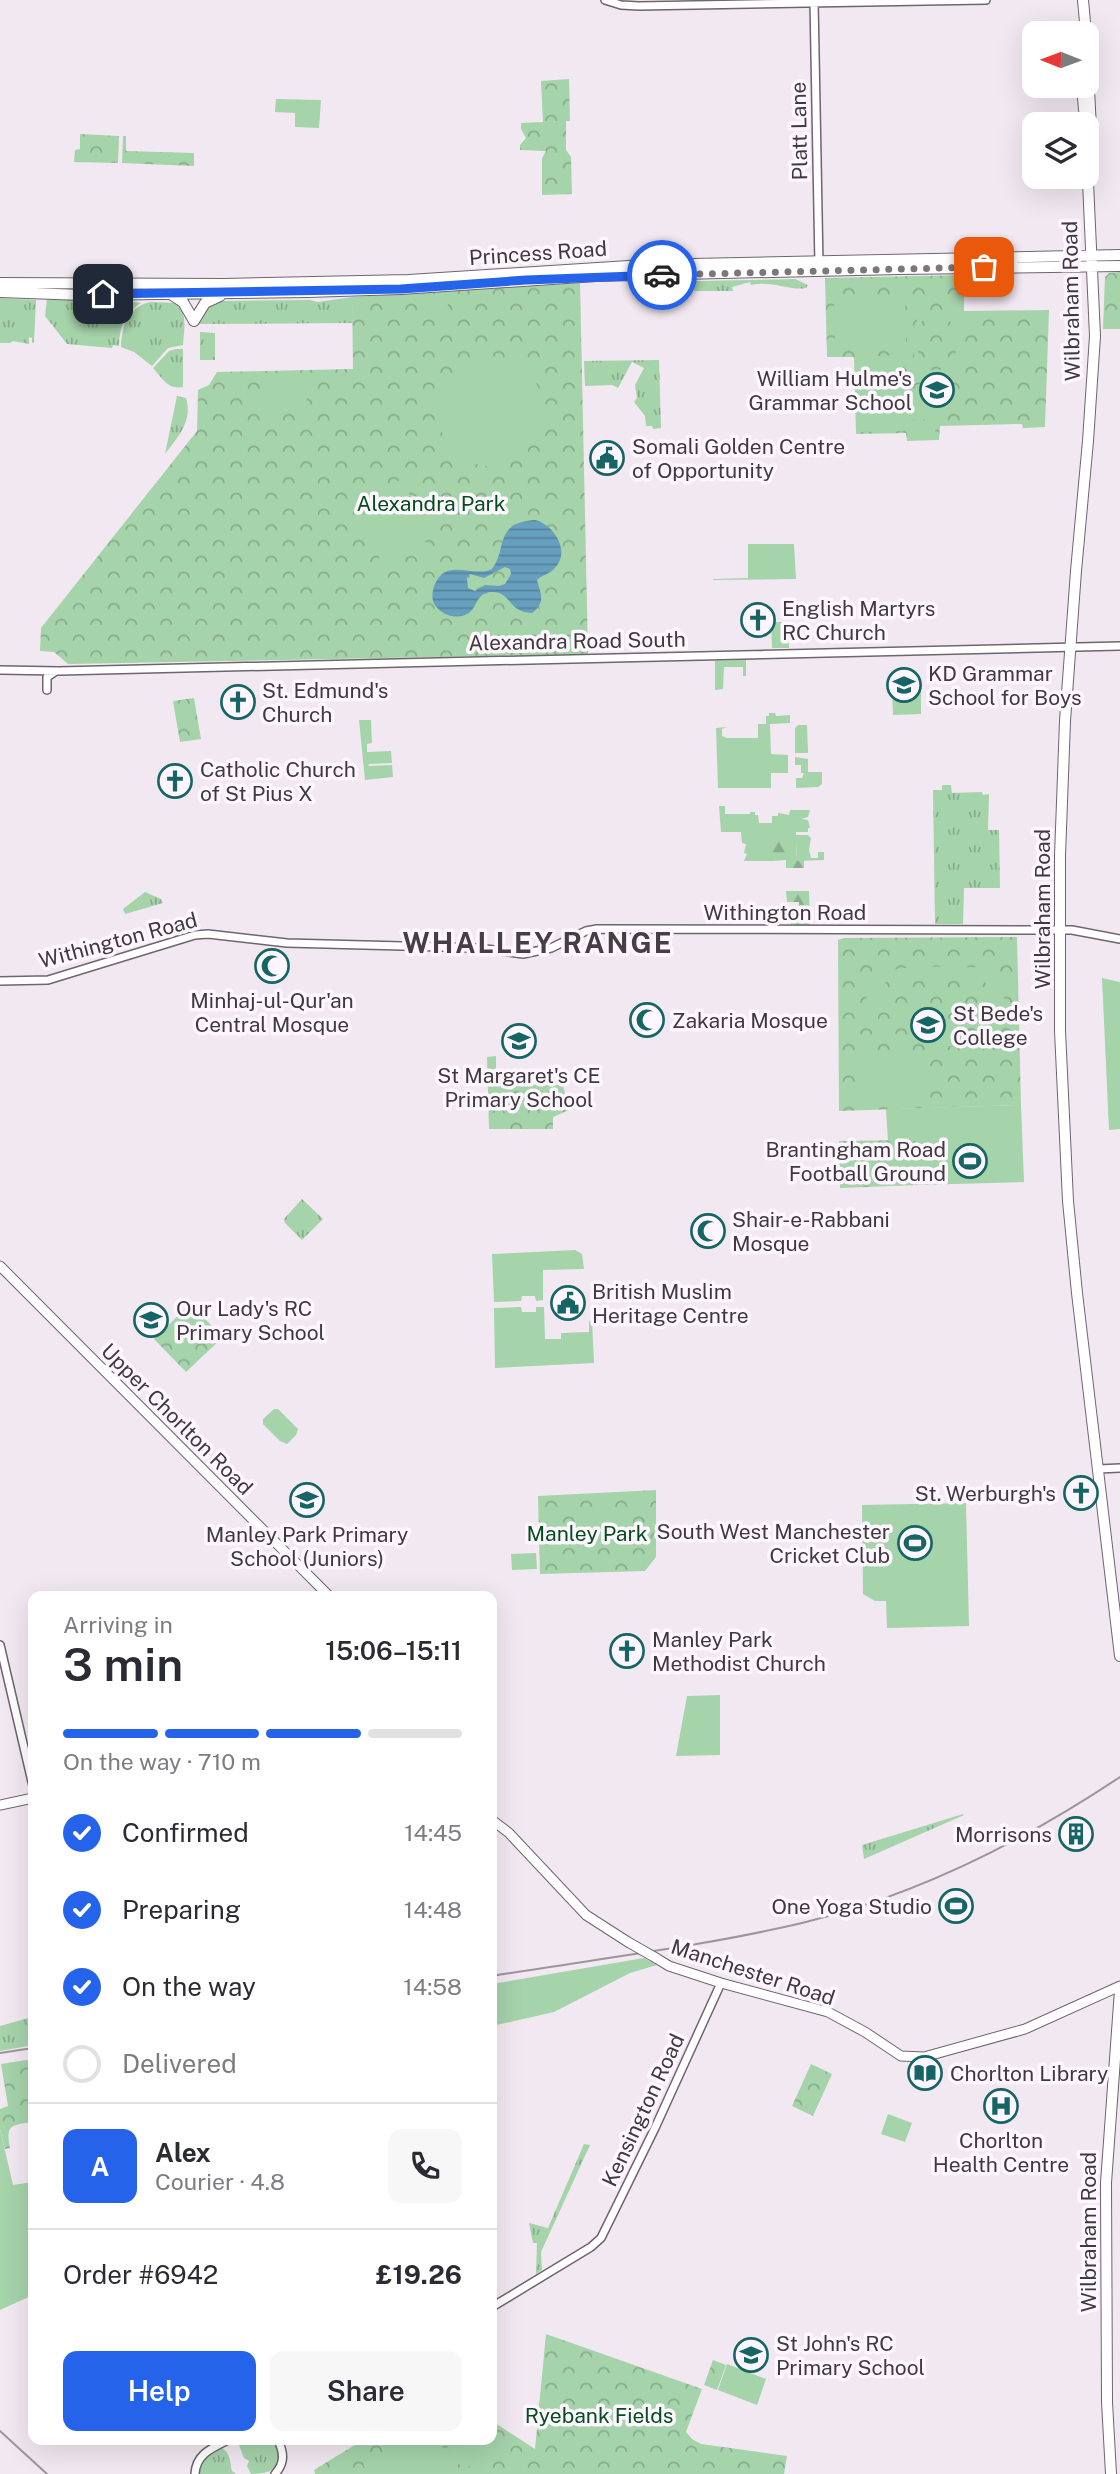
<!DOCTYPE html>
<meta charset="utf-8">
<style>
:root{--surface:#fff;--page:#f7f7f7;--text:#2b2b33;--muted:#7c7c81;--line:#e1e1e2;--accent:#2563eb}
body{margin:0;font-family:"Public Sans",sans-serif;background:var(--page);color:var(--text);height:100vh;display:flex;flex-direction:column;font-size:26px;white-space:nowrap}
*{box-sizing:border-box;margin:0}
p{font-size:23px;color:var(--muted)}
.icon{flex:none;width:38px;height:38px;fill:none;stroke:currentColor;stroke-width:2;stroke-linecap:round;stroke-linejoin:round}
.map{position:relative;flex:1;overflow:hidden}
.details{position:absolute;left:28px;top:1591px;width:469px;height:854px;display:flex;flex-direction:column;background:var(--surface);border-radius:14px;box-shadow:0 7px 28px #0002}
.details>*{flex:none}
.needle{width:46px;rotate:271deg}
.fabs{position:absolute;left:1022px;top:21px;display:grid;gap:14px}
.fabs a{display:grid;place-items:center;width:77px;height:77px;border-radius:14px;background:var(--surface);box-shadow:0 7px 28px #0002;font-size:35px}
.pin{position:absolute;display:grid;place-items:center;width:60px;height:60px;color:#fff;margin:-30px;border-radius:14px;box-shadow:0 4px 10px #0006}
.courier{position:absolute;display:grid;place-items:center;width:70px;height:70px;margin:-35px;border:5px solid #2563eb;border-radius:50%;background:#fff;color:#222;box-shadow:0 2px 9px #0007}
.headline em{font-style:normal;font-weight:600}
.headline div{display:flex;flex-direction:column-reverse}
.headline{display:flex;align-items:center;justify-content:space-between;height:119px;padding:0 35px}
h1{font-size:46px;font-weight:600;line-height:52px}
.bar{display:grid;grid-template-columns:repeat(4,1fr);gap:10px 7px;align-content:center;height:84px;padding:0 35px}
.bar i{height:9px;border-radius:5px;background:var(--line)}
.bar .active{background:var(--accent)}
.bar p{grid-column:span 4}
.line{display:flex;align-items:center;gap:18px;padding:0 35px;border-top:2px solid var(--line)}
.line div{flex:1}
.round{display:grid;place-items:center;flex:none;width:74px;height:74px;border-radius:14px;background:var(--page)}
ol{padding:0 35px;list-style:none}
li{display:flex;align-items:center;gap:21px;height:77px}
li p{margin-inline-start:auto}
li .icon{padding:7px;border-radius:50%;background:var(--accent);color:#fff;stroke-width:4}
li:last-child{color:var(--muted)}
li i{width:38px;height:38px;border:4px solid var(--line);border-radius:50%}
.action{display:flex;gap:14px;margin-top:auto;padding:14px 35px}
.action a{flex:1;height:80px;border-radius:14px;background:var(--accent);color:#fff;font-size:28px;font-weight:600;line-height:80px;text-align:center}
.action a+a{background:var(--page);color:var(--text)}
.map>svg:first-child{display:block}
</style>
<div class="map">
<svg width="1120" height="2474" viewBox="0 0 1120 2474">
<defs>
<pattern id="grass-tufts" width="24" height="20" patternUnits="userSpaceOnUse" patternTransform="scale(1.75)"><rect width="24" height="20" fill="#a5d3aa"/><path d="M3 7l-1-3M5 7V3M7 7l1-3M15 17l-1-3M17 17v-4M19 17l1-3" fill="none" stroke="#88ac8c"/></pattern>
<pattern id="forest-firs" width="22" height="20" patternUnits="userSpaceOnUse" patternTransform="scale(1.75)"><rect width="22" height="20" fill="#a5d3aa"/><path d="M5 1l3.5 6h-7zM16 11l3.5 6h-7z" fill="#88ac8c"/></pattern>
<pattern id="park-crowns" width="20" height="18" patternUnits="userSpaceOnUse" patternTransform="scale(1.75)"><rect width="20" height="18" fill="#a5d3aa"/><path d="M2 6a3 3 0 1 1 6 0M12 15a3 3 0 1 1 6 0" fill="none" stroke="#88ac8c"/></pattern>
<pattern id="water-rules" width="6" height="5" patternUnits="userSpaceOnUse" patternTransform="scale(1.75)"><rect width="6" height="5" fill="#67a0be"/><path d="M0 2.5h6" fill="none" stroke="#56839c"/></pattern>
</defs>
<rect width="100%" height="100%" fill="#f2e8f1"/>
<path fill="url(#grass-tufts)" d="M795 279 808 285 806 288C789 291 773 280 751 285L750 282 732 287 733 291H694L695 287 669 282 668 285 648 287V282Z
M352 297 353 323 199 324 210 306 218 301 310 300 318 302Z
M0 298 36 300 34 342 32 343V338L29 337V344L13 341 10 343H0Z
M47 299 135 302 141 303C124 314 120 326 119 346L113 345 112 348 67 344 45 316Z
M150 302 176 303C188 313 184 330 183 345L168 348 152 366 134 352 121 347C122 326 127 308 150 302Z
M200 332 215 333V360H200Z
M176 349H183V387C168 390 162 378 153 368L169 351Z
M659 360 661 428 653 429 652 426H646L645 416 634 402 637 398 635 385 644 368 632 362 618 388 612 385 585 386 584 361Z
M177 396 186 398C193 421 178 437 165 454Z
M771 622H788L789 648H772Z
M942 785H951L952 793 982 792 983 795 989 794 988 830H999L1000 888H964L963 924H935L933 790H942Z
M145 892 161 899 163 903 125 914 123 909Z
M302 1199 323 1219 302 1240 285 1223 284 1219Z
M963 1814 964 1815 864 1859 862 1845Z
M32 2017 33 2045 0 2051V2026Z
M584 2144 590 2145 541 2252 542 2270 536 2274 537 2243H533L529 2223 548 2228Z
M237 2440H272C287 2464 276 2474 251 2474L247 2466 249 2461 244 2458Z
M222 2448C231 2453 230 2464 232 2471L236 2474H199L203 2460Z"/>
<path fill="url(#forest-firs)" d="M773 832H781L796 840 797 860H804V868H786V860L773 861Z
M786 891H809L810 925H791V921L799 920V902H787Z"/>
<path fill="url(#park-crowns)" d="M569 79 570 121H566V150L571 157 572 194 542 195V158L546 151 520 150V145L526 138 521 129V123L543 122 541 81Z
M80 134 119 136 118 163 74 162 75 150 80 149Z
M123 136H126V151L194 153V166L122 163Z
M1120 272V329H1103L1105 277 1109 273Z
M964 275V311L1049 310 1045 427 1023 428 1022 424 940 426 939 440 907 441 906 433 856 434 854 357H827L825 278Z
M580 283 588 654 68 664 54 652 40 651 41 628 197 431 198 390 209 385 217 372 353 369 352 297Z
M194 698 201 739 180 742 173 701Z
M1017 937 1021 1105 839 1111 838 940 844 938Z
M496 1056V1070L518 1069V1084L563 1085 569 1110 553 1117V1129H489L487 1057Z
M916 1140 918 1185 840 1188 839 1141Z
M190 1304 223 1337 186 1372 154 1339Z
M656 1490V1557L645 1571 540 1574 538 1496Z
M33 2059V2122C12 2125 5 2124 10 2148L5 2149 0 2129V2109L8 2106 1 2064Z
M811 2064 832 2074 813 2116 792 2106Z
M546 2334 702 2389 686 2432 692 2439 701 2444 787 2456 784 2474H315L314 2470 363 2440H492V2421L535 2449Z
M713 2360 726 2365 717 2390 704 2385Z"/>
<path fill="#a5d3aa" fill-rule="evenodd" d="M276 99 321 100 319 128 295 127V113L275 112Z
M905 295 906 343 835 344 834 297Z
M446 296 449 311 426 316 423 300Z
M959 302 962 381H956L955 366C917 406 888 312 939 309L953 317V303ZM936 314C959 318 955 339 956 357 949 371 928 377 920 360 917 355 918 349 918 344 917 329 919 317 936 314Z
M902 355 904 431 858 432 856 357Z
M491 356C536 360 554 400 533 439 497 505 401 438 454 376 465 363 474 358 491 356Z
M306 380 307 413 264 414 263 381Z
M911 407H935V419L911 420Z
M935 425 936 438 912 439 911 426Z
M404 479 428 549 382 566 357 495Z
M748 544H794L796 579 713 580V579L748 578Z
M746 660V676H743V667H724L723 689 715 690V661Z
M892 690H921V714L893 715Z
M769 713H775L776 716 790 715V723L770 724 771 754 788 755V773H771V788H718L716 728 727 727 722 729V736L727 738H758V724H766V716H769Z
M359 720H371L372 743 367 744V752L391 751 392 763 369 764 368 766 392 765 393 777 365 780Z
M798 725H807L808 753H795V728Z
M795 757 808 759V772H822V784L818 787 796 788V778H802L804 773H801V765H795Z
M719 806H725V814H750V812H755V815H758L759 823H772V816H778V813L789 815 790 810H810L808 817 801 819 808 820 810 828H808V832H796V835H808L811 838 809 850 811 858H818V852H824V860L797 861 796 841H781V832H773V861H744L747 854 744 853 746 844 742 843 741 832H721Z
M979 967C985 973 994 977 999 985 1015 1010 995 1033 972 1041L1006 1040V1044L927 1047 926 1042C913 1042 896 1045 884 1038 858 1023 860 984 887 972 906 964 957 968 979 967ZM971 975C999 983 1008 1018 979 1030 964 1037 941 1033 925 1034 913 1034 899 1037 888 1031 867 1020 869 989 891 979 906 973 952 976 971 975Z
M1102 978 1120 982V1129L1109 1130Z
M926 1055 928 1099 856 1101 854 1057Z
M1021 1105 1024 1182 918 1185 916 1141H888L886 1109Z
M575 1250 582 1254 584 1269 543 1270V1300L536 1301 535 1296H522L521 1301 494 1302 492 1254Z
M521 1307 522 1312H536V1307H544L545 1339H561V1333L589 1332V1321H592L594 1363 495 1368 494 1308Z
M278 1409 298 1429 296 1435 287 1444 280 1441 263 1424V1419L274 1409Z
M966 1503 969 1626 887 1628 886 1601H875L863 1594 862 1505Z
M607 1513 615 1524 595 1538 587 1526Z
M536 1553 537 1569 512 1570 511 1554Z
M720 1695V1755L676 1756 687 1696Z
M644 1958 657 1965 630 1973 554 2012 492 2026V1984Z
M888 2114 912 2123 905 2142 881 2134Z
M0 2129 13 2185 32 2182 33 2185V2295L0 2310Z
M727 2364 766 2379 757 2405 718 2390Z
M403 2440H438L455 2466 443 2474H369L363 2465Z
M443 2440H485L493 2451 463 2470Z"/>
<path fill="url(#water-rules)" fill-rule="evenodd" d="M535 520C554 525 571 551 555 568 550 574 542 575 537 580 541 595 546 602 532 613 507 612 512 591 491 592 476 593 478 606 469 613 458 620 442 616 435 605 432 601 432 595 433 590 443 554 473 579 492 569 508 549 493 523 535 520ZM505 567 510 569 511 574 505 584 499 586 485 585 475 591 468 588 467 578 470 574 484 578Z"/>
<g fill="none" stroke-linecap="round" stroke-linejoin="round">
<g stroke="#6e656d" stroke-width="10">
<path id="minor" d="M605 0 621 5 639 6 986 0
M814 1 819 265
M0 670 59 671 1120 646
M47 690V677L56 671
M0 981 48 980 195 935 208 934 287 943 479 948 523 954 551 948 586 931 597 929 1072 930 1120 939
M1098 1469 1120 1468
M0 1645 33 1786
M492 2307 591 2247 601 2238 655 2128 721 1983
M195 2474C196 2454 212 2448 228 2440
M275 2474C285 2463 284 2453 278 2440"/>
</g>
<g stroke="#6e656d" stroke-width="11">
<path id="major" d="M0 1266 329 1596
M0 1805 33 1798
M492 1820 509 1833 586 1915 628 1942
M656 1958 669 1966 721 1983 828 2012 865 2032 901 2056 924 2057 1025 2029 1120 1986"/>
</g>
<g stroke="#6e656d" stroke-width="12">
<path id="highway" d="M1083 0 1086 33
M1087 47 1093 171
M1082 86 1084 110
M1087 160 1095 336 1088 441 1076 571 1065 721 1060 856V1031L1068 1201 1077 1293 1120 1656
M0 283 224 284 409 280 644 265 1120 255
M0 292 83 295 308 292 401 289 596 276 899 269 1120 266
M172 295 183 302 194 321
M194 321 205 303 220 296
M1111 2474 1107 2402 1106 2183 1120 1990"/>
</g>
<use href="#minor" stroke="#fff" stroke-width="7"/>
<use href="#major" stroke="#fff" stroke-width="9"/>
<use href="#highway" stroke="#fff" stroke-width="10"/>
<path stroke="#9c959c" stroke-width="2" d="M492 1976C595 1959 700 1947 802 1923 914 1896 1024 1841 1120 1777
M0 2053 33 2048
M0 2431 47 2474"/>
<g stroke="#6e656d" stroke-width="11" stroke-linecap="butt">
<path id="major-bridge" d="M628 1942 656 1958"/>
</g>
<use href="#major-bridge" stroke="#fff" stroke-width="9"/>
</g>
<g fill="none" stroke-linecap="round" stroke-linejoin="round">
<path stroke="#7d777d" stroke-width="7" stroke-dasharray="0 12.6" d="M662 275 984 267"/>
<path stroke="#2563eb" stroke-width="9" d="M103 294 401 289 526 280 662 275"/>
</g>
<defs>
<g id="school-ring" transform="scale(1.75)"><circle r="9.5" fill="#fef6fe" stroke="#166565" stroke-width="1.5"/><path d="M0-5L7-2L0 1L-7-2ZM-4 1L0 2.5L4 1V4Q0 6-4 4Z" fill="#166565"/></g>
<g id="civic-ring" transform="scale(1.75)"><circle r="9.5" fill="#fef6fe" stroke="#166565" stroke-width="1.5"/><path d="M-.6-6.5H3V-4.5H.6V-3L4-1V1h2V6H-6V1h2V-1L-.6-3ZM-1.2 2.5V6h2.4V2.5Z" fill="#166565"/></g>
<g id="church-ring" transform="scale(1.75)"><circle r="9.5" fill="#fef6fe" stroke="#166565" stroke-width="1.5"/><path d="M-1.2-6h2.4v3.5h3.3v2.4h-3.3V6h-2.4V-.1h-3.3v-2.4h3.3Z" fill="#166565"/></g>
<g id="mosque-ring" transform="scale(1.75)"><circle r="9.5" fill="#fef6fe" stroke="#166565" stroke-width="1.5"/><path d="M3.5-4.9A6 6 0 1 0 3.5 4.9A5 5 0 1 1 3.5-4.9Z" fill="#166565"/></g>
<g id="stadium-ring" transform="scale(1.75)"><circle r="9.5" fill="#fef6fe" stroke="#166565" stroke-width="1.5"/><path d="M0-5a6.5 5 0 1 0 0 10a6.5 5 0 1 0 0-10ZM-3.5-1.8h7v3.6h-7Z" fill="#166565"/></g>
<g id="building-ring" transform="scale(1.75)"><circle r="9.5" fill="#fef6fe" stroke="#166565" stroke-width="1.5"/><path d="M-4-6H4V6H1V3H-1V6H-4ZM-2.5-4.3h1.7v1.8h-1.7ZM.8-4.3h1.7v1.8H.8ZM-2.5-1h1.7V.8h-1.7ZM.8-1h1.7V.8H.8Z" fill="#166565"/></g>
<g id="library-ring" transform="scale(1.75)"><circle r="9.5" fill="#fef6fe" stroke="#166565" stroke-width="1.5"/><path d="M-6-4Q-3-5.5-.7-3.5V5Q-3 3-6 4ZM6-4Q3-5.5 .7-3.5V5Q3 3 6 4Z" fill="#166565"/></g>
<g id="hospital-ring" transform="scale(1.75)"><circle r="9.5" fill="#fef6fe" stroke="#166565" stroke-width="1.5"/><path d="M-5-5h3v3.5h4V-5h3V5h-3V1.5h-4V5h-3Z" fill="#166565"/></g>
</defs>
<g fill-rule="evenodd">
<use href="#school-ring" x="937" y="390"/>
<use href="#civic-ring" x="607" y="458"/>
<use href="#church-ring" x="758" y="620"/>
<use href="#school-ring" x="904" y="685"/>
<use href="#church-ring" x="238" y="702"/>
<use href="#church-ring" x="175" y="781"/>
<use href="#mosque-ring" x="272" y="966"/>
<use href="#mosque-ring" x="647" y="1020"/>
<use href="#school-ring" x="928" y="1025"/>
<use href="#school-ring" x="519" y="1041"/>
<use href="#stadium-ring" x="970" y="1161"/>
<use href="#mosque-ring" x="708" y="1231"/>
<use href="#civic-ring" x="568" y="1303"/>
<use href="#school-ring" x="151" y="1320"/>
<use href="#church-ring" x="1081" y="1493"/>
<use href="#school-ring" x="307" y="1500"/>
<use href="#stadium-ring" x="915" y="1543"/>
<use href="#church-ring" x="627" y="1651"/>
<use href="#building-ring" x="1076" y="1834"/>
<use href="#stadium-ring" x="956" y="1906"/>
<use href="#library-ring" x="925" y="2073"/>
<use href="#hospital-ring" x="1001" y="2106"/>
<use href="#school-ring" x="751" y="2355"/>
</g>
<g text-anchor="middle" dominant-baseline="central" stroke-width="7" stroke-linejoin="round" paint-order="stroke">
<g font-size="21" fill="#3e3a3e" stroke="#fef6fe">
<text transform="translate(799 131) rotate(-91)">Platt Lane</text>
<text transform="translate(538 253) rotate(-4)">Princess Road</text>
<text transform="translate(1071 301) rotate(-91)">Wilbraham Road</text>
<text transform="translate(577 641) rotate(-1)">Alexandra Road South</text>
<text transform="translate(1042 909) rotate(-90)">Wilbraham Road</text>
<text x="785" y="912">Withington Road</text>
<text transform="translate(118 940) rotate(-15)">Withington Road</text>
<text transform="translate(177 1419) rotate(45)">Upper Chorlton Road</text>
<text transform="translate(753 1972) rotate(18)">Manchester Road</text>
<text transform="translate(643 2110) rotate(-65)">Kensington Road</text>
<text transform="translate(1088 2232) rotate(-90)">Wilbraham Road</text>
</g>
<g font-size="21" fill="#3e3a3e" stroke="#fef6fe" text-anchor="start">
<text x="912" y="378" text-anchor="end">William Hulme's<tspan x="912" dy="24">Grammar School</tspan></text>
<text x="632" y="446">Somali Golden Centre<tspan x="632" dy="24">of Opportunity</tspan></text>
<text x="782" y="608">English Martyrs<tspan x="782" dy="24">RC Church</tspan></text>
<text x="928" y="673">KD Grammar<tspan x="928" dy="24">School for Boys</tspan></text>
<text x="262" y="690">St. Edmund's<tspan x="262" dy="24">Church</tspan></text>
<text x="200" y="769">Catholic Church<tspan x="200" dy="24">of St Pius X</tspan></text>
<text x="272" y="1000" text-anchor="middle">Minhaj-ul-Qur'an<tspan x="272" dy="24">Central Mosque</tspan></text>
<text x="953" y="1013">St Bede's<tspan x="953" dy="24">College</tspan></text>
<text x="672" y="1020">Zakaria Mosque</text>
<text x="519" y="1075" text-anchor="middle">St Margaret's CE<tspan x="519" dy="24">Primary School</tspan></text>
<text x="946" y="1149" text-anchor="end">Brantingham Road<tspan x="946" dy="24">Football Ground</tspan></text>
<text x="732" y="1219">Shair-e-Rabbani<tspan x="732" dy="24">Mosque</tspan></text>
<text x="592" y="1291">British Muslim<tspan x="592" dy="24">Heritage Centre</tspan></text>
<text x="176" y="1308">Our Lady's RC<tspan x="176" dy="24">Primary School</tspan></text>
<text x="1056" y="1493" text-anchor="end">St. Werburgh's</text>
<text x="890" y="1531" text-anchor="end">South West Manchester<tspan x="890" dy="24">Cricket Club</tspan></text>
<text x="307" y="1534" text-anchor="middle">Manley Park Primary<tspan x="307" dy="24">School (Juniors)</tspan></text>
<text x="652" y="1639">Manley Park<tspan x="652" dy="24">Methodist Church</tspan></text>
<text x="1052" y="1834" text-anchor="end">Morrisons</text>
<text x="932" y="1906" text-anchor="end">One Yoga Studio</text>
<text x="950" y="2073">Chorlton Library</text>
<text x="1001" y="2140" text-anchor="middle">Chorlton<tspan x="1001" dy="24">Health Centre</tspan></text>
<text x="776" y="2343">St John's RC<tspan x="776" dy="24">Primary School</tspan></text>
</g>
<g font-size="21" fill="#054d1b" stroke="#fef6fe">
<text x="431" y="503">Alexandra Park</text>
<text x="587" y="1533">Manley Park</text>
<text x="599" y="2415">Ryebank Fields</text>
</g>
<g font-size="28" font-weight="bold" letter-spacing="2" fill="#463e45" stroke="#fef6fe">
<text x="538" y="942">WHALLEY RANGE</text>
</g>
</g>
</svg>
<div class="fabs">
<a><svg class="needle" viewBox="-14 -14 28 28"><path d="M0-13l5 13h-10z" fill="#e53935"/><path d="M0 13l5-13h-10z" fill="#7c7c81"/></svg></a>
<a><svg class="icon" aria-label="layers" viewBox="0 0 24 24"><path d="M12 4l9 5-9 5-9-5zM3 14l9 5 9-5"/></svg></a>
</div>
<div class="pin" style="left:984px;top:267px;background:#ea580c"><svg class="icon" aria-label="bag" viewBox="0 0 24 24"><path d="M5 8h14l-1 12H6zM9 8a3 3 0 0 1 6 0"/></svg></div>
<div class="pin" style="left:103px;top:294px;background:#1f2937"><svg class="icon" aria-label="home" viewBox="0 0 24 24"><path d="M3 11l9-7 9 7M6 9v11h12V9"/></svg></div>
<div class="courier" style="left:662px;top:275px"><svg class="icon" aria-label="car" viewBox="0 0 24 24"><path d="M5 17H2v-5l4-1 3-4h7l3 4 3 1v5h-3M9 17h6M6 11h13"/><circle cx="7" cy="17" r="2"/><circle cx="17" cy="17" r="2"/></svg></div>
<section class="details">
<div class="headline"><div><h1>3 min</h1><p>Arriving in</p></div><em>15:06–15:11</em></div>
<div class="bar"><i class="active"></i><i class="active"></i><i class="active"></i><i></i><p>On the way · 710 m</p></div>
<ol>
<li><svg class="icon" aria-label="check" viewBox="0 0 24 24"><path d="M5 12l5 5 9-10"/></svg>Confirmed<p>14:45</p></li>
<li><svg class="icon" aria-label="check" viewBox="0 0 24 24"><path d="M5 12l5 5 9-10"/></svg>Preparing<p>14:48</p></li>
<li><svg class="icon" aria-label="check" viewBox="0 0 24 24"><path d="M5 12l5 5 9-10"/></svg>On the way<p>14:58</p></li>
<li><i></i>Delivered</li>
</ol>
<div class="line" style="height:126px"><b class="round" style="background:var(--accent);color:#fff">A</b><div><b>Alex</b><p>Courier · 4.8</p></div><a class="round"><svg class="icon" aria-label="phone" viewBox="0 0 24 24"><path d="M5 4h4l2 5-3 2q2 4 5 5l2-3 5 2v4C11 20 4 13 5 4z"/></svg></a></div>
<div class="line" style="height:91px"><div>Order #6942</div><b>£19.26</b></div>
<div class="action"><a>Help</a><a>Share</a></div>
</section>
</div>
